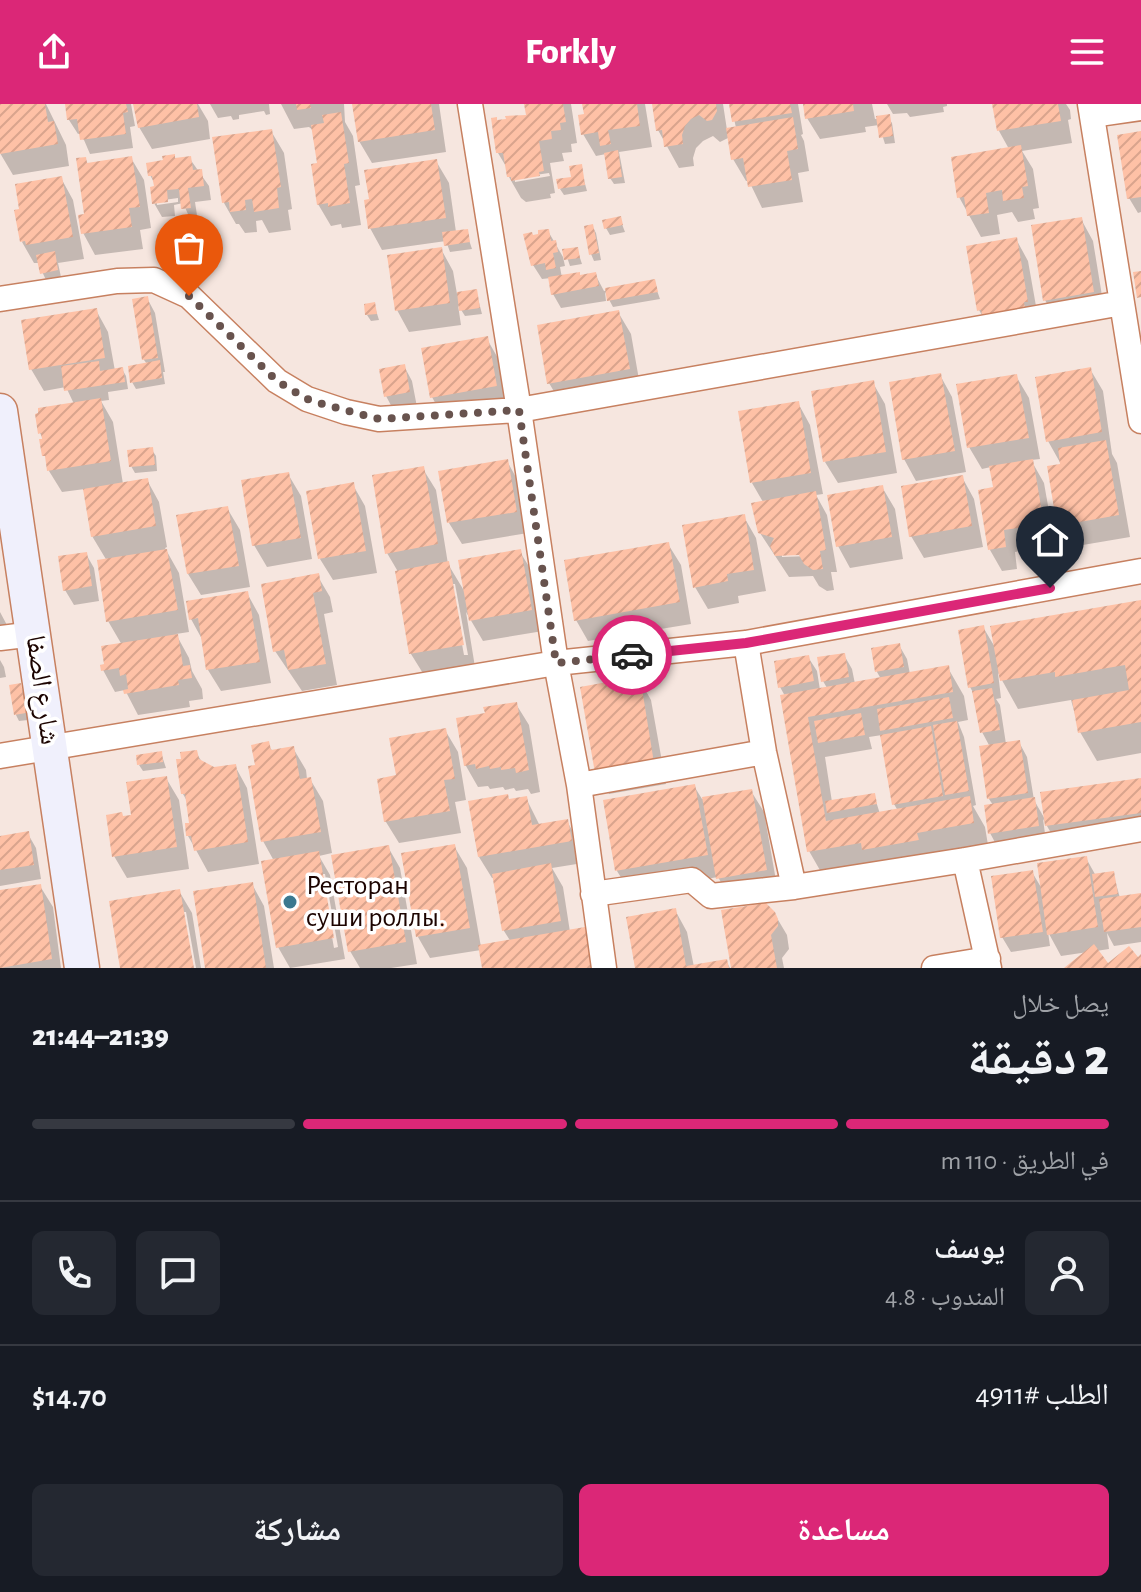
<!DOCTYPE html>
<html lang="ar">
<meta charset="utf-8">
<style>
:root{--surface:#171b24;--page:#242831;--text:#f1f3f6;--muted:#9ea1a6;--line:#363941;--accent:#db2777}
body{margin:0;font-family:"Alegreya Sans","Noto Naskh Arabic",sans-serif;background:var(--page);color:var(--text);direction:rtl;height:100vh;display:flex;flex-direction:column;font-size:30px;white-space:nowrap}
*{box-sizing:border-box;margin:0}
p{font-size:26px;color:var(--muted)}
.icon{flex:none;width:44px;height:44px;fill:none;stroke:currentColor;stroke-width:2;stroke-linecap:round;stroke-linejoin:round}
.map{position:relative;height:864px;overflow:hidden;direction:ltr}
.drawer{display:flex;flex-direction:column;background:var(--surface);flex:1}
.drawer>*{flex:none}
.pin{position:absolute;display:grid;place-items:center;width:68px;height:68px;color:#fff;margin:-82px -34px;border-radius:50% 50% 50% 0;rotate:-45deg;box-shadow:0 0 8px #0007}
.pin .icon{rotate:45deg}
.courier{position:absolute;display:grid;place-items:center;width:80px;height:80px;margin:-40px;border:6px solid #db2777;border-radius:50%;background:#fff;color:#222;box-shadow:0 2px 10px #0007}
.head em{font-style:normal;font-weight:800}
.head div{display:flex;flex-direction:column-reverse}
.head{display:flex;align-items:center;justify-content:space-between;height:136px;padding:0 32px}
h1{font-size:52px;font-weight:800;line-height:60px}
.bar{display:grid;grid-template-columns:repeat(4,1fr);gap:12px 8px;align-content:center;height:96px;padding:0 32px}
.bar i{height:10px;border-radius:6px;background:var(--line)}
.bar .active{background:var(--accent)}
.bar p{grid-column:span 4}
.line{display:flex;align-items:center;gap:20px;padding:0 32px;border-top:2px solid var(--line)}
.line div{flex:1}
.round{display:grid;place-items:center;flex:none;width:84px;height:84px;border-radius:12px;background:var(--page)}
.button{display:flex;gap:16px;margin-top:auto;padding:16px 32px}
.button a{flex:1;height:92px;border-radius:12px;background:var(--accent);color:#fff;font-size:32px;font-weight:800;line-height:92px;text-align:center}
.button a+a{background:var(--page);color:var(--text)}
header{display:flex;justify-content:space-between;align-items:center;height:104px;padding:0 32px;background:var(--accent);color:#fff;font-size:36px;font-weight:800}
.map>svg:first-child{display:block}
</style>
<header><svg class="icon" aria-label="menu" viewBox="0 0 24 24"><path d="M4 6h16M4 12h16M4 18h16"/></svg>Forkly<svg class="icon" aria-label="share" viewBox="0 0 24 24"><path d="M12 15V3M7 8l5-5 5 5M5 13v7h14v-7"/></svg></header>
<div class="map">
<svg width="1141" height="864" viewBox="0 0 1141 864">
<defs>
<pattern id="building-hatch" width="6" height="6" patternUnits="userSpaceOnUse" patternTransform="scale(2)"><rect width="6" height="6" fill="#fec1a6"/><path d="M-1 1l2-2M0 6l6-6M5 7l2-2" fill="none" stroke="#d9a48d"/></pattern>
</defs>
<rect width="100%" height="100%" fill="#f6e6df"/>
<path fill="#0003" fill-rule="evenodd" d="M6 0H46L66 41 69 62 13 71 0 49V2Z
M67 0H131L135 22 130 23 133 44 90 50 81 29 78 30 69 16Z
M135 0H198L208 17 210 35 152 45 139 23Z
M210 0H269L270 10 266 11 264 7 239 11V15L233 16 231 12 218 14Z
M281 0H344L345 18 353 32 360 81 355 82 361 121 342 124 341 120 331 122 318 100 319 61 314 27 309 23 294 25Z
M354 0H439L446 48 372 59 359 37Z
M526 0H571L577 39 571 40 572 48 562 49 564 57 550 59 555 89 550 90 551 94 526 98 521 94 509 73 507 64 498 49 497 18 528 13ZM549 69 550 72 515 78V74Z
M584 0H645L652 43 619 48 625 79 614 80 610 74 606 50 596 52 583 30 586 12Z
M654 0H723L727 26 736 24 731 0H798L803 30 801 31 804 37 809 67 798 69 803 98 762 104 749 77H746L733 55 730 33 720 38 713 32 703 37 696 44 693 54 694 62 679 64 658 26Z
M805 0H872L875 15 888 13 892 19 895 39 885 40 879 21 865 23 866 28 820 35 807 14Z
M887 0H947V2L943 3 944 8 910 13 907 9 893 10Z
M994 0H1066L1070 6 1071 15 1068 16 1072 39 1022 47 1033 65 1039 104 1033 105 1035 115 1018 118 1012 108 997 111 1000 130 981 133 959 93 1009 45 999 27Z
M271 27 284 49 292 105 288 106 291 126 269 129 262 116 256 117 257 128 245 129 239 120H236L224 99Z
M1141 29V108L1138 109 1129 94Z
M131 54 144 76 151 124 140 126 143 145 95 151 81 125 86 112 85 55 88 60Z
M190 55 209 82 211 96 195 98 198 118 192 119 183 99 174 101 175 112 162 113 154 99 155 80 150 71 176 56ZM178 94V98L157 101V97Z
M436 57 449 79 456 128 466 127 472 145 450 148 446 137 382 146 370 124Z
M580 62 587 87 564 91 560 85 573 75Z
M61 74 73 96 84 155 58 159 61 173 46 176 38 159H34L22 138Z
M620 115 625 128 610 131 606 124Z
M1081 115 1093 137 1105 210 1057 218 1045 196Z
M592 122 596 129 601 156 594 157 591 150Z
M548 127 563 153 565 162 560 163 562 174 595 170 604 187 654 178 660 195 613 203 605 188 606 197 561 204 553 190 551 174 542 175 533 161V133Z
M1016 135 1028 157 1039 219 991 227 979 206Z
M441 145 453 167 457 190 476 187 482 210 465 212 458 201 461 221 409 228 397 206Z
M577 145 582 160 570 162 565 147Z
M147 194 155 209 165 268H163L165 280 136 285 132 278 147 260 144 256Z
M374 200 379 216 371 217 367 211Z
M96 206 108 228 115 267 122 265 126 272 128 285 108 288 109 296 101 297 113 318 123 380 147 376 159 398 167 443 165 444 179 469 189 528 176 530 189 554 192 567 202 585 203 595 189 597 190 603 138 611 125 586 115 588 103 566 122 541 108 517 107 457 92 432 85 385 62 388 49 367 44 337 40 329 74 300 66 283 44 287 31 265Z
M618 208 631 230 641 287 562 301 549 279Z
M487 235 499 256 508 304 444 315 432 293Z
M404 262 412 277 417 303 394 307 386 292Z
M1090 265 1103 287 1112 350 1117 359 1130 433 1071 443 1059 421 1062 362 1048 337Z
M940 271 952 293 966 368 916 377 904 355Z
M1016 272 1029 294 1040 355 1031 356 1044 379 1055 441 1015 448 1017 465 1002 467 990 446 995 384 991 363 982 365 969 343Z
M873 279 885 300 897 369 838 379 825 358Z
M798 299 810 321 823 390 816 391 827 411 837 468H831L834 486 827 487 819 482 813 472 789 473 760 429 763 398 752 379ZM809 448V452L782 453V449Z
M152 346 156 352 157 367 135 369 131 362Z
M507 357 519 379 528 429 462 440 449 419 441 369Z
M423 365 436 386 448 460 466 490 520 448 533 469 543 527 483 537 466 508 475 563 424 571 411 550 397 466 387 449ZM451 480H455L468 551H464Z
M288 370 301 392 312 455 267 463 254 441Z
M962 373 974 395 983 443 924 454 911 432Z
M353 381 365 402 377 469 333 476 320 455Z
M882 383 895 405 903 455 850 464 838 442Z
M227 404 240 426 250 483 201 491 188 470 179 413Z
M744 413 756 434 766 487 738 492 739 499 708 505 695 483Z
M668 440 681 461 691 520 588 537 576 516Z
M86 450 94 464 99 497 74 501 65 486Z
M317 471 330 493 333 508 324 510 337 581 302 587 275 547Z
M247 489 259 511 271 579 221 587 208 566 203 537 191 515Z
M1141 498V649L1097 657 1080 628 1071 596 1018 605 998 569 1001 594 996 595 1000 601 1006 640 1019 638 1027 653 1034 696 1046 717 1141 676V732L1059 743 1043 715 1046 737 998 744 990 729 993 701 989 695 990 643 982 628 975 592 970 583 983 523 996 545Z
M0 508 8 523 0 541Z
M899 541 907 555 910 570 948 564 964 592 968 616 958 618 964 633 976 701 973 702 985 723 989 747 825 775 809 747 785 592 780 583 808 553 817 567 820 586 827 584 823 577 844 551 852 565 855 580 881 575 877 568 874 545ZM882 631 894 700 898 707 880 710 874 691 832 698 825 653 872 645 869 633Z
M0 556 4 563 6 573 0 574Z
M639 575 651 596 666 680 609 690 597 668Z
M20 582 24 588 28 616 19 617 16 611 11 583Z
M516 600 529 621 540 688 531 690 528 685 516 687 514 684 505 686 503 683 490 685 488 682 478 683 466 662 458 616 487 611Z
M445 626 458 648 466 696 455 698 461 729 399 739 386 718 379 676 399 673Z
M268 640 273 648 293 644 306 666 307 675H310L323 697 332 749 319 752 330 771 345 855 290 864 278 843 274 757 263 737 257 663ZM321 770H325L338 843 334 844Z
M196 648 203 660 214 665 235 662 247 684 259 760 208 768 196 746 188 732 192 721 188 699 183 690Z
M161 649 166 664 143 667 139 661Z
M166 674 179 696 189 765 127 774 114 752 123 714 133 712Z
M694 682 702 695 751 687 764 708 778 788 731 796 718 773 630 788 617 767 605 697Z
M526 694 540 722 567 717 579 739 583 759 552 764 563 783 570 828 584 825 596 847 599 864H484L481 846 430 854 418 833 403 751 454 742 467 764 481 843 511 838 504 827 495 774H492L479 753 509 697Z
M28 730 36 744 41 775 0 782V734Z
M388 743 400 764 417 860 391 864H360L350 847Z
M1086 754 1096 772 1113 769 1120 794 1141 791V838L1114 842 1107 829 1109 845 1096 847 1108 861 1141 853V864H1068L1088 848 1061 852 1048 828 1050 842 1011 848 1002 833 1032 768 1042 785Z
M252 780 264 802 274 864H207Z
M40 782 53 803 61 864H0V788Z
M179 787 192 809 201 864H196L186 808H182L192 864H123Z
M675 806 687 828 694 863 726 857 730 864H637Z
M774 809 787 831 789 845 782 854 784 864H733Z"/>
<path fill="url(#building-hatch)" d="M0 0H45L48 18 54 17 58 40 0 50Z
M65 0H126L128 8 123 9 126 30 80 36 77 15 67 16Z
M133 0H197L199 13 138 24Z
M296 0H310L311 4 297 6Z
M352 0H431L435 26 358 38Z
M524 0H563L566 18 560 19 561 26 551 27 552 35 539 37 544 67 539 68 540 72 511 77V73H507L503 49H496L491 14 497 13V16L506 15 505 12 526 11Z
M582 0H637L640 22 608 26 611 40 600 42 598 28 581 31 578 11 584 10Z
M652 0H716L717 7 712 16 707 17 699 11 691 15 685 22 682 31 683 40 664 43 662 26 656 27Z
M729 0H790L792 9 732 18Z
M803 0H853L854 7 805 15Z
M992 0H1058L1061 17 997 27Z
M341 8 349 59 344 60 350 99 328 103V99L317 101 311 60 317 59 311 21 324 19 322 11Z
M890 10 893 32 879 34 876 12Z
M793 13 798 45 787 47 792 76 748 83 743 54 731 56 726 24Z
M272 25 281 83 277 84 279 104 254 108 252 95 245 96 246 106 230 108 229 98 222 99 212 33Z
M1141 27V93L1127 95 1117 31Z
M1021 41 1028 82 1022 83 1024 94 1003 97 1002 86 986 89 989 109 967 112 964 93 957 94 951 53Z
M618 46 622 73 608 75 604 49Z
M175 50V54L191 52 193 66 202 65 204 82 188 84 191 104 181 105 179 85 167 86 168 98 152 100 150 83 154 82 152 72H148L146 59 163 56 162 52Z
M132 52 140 103 129 104 132 123 81 130 78 111 84 110 76 54 86 53 87 59Z
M437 55 446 114 368 125 364 96 369 95 364 66Z
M582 60 585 81 558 85 556 75 571 73 569 62Z
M62 72 73 133 26 141 25 137 20 138 14 106 19 105 15 80Z
M621 112 623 121 604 125 602 116Z
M1082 113 1094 188 1043 197 1031 121Z
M593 120 599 149 589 151 584 122Z
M468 125 470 138 444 142 442 128Z
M549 125 551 137 556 136 558 148 553 149 556 164 546 166 545 159 531 162 523 130 532 128 533 131 538 130V126Z
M1017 133 1028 198H1024L1025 204 982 211 981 206 977 207 966 142Z
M442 143 450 199 395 207 387 151Z
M578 143 580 154 564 156 562 145Z
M55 147 58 166 40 170 36 151Z
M1141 167V193L1137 194 1133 168Z
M580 168V171L596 168 599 182 551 191 548 173Z
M655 175 658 188 607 197 605 184Z
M477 185 480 204 459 207 457 188Z
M148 192 158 254 142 256 132 195Z
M375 198 377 210 365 211 364 200Z
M97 204 105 254 29 266 21 216Z
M619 206 630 265 547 280 537 221Z
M488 232 497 282 430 294 421 244Z
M160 256 162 274 130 279 128 262Z
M99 257 100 267 123 263 125 278 64 287 61 262Z
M405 260 410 288 384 293 379 265Z
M1091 263 1102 328 1046 338 1035 273Z
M941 269 955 347 902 356 889 278Z
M1017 270 1029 334 967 344 956 280Z
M874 276 886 348 823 358 811 287Z
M101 294 111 357 47 367 45 352H42L39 335H42L41 329 38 330 35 310 38 309V304Z
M799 297 811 369 750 379 738 307Z
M1106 336 1119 411 1057 422 1047 362 1060 360 1058 344Z
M153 343 155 361 129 363 127 346Z
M508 355 517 408 447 419 438 367Z
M1033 355 1044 420 1004 426 1006 443 988 446 978 386 993 383 989 362Z
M424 362 438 440 385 450 372 371Z
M289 368 301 434 252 442 241 376Z
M963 371 972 422 909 433 901 382Z
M148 374 156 422 91 433 83 385Z
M354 378 366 447 318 455 306 387Z
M883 381 892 433 836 443 827 391Z
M816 387 826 446 820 447 823 465 813 466 804 460 799 451 775 452 770 442 774 434 758 429 751 399Z
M228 402 239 462 187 470 176 411Z
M745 410 754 466 727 470 728 477 693 484 682 421Z
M669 438 680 498 574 517 564 456Z
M167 445 178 506 106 518 97 456Z
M521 445 532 506 469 517 458 456Z
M87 448 92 482 63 487 58 452Z
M449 457 464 541 409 550 395 467Z
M319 469 322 487 313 489 326 560 288 566 284 546 273 548 261 480Z
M248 487 260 558 206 566 198 514 189 516 186 497Z
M1141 496V618L1078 629 1072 596 1129 586 1125 561 1055 573V568L1000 577 990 522Z
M984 521 994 579 968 584 958 526Z
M178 530 183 562 190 561 192 574 178 576 179 581 124 590 123 586 128 585 126 570 120 572 119 564 101 567 100 561 104 560 101 542Z
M900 539 904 563 875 568 871 544Z
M845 549 849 573 821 578 817 553Z
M809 551 814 577 778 584 774 557Z
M949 561 953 588 808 613 826 717 970 692 974 719 917 729 919 736 862 746 861 739 807 748 780 591Z
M640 572 654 659 595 669 580 583Z
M21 579 26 609 14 611 9 581Z
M992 584 1000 626 980 629 972 587Z
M949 593 953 614 880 627 877 605Z
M517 598 529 666 516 669 515 664 501 666V663L490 665 489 662 476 665 475 660 464 662 456 614 485 609 483 603Z
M861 609 865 631 818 639 814 617Z
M957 617 969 687 945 691 933 621Z
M931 622 943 692 892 701 880 631Z
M446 624 455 675 444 676 450 707 384 718 377 675 396 671 389 634Z
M1020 636 1028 689 987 695 979 642Z
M269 637 271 646 294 642 300 675 311 673 321 728 261 738 248 662 255 661 251 641Z
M197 646 199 655 214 663 236 660 248 738 194 747 191 732H186L185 719H189L185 690H181L176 655H181L180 648Z
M162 647 163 658 137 661 136 651Z
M167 672 177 743 112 753 106 711 122 708 123 712 131 711 126 678Z
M1141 674V709L1045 722 1040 688Z
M695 680 708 751 615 767 603 696Z
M752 685 767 766 716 775 702 693Z
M875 689 877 700 827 709 825 697Z
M508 690 509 695 527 692 532 721 568 715 572 737 478 753 468 697Z
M1035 693 1039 722 988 730 984 701Z
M29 727 34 761 0 766V732Z
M455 740 470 824 416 833 401 749Z
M389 741 406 838 348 848 331 751Z
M319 747 334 834 276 844 261 757Z
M1087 752 1098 823 1047 831 1037 759Z
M551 759 561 817 502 827 492 770Z
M1033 766 1043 828 1000 834 991 772Z
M1114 767 1118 790 1095 793 1092 770Z
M253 778 266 864H205L193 787Z
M41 780 52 855 0 864V786Z
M180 785 194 864H120L109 797Z
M1141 789V823L1104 828 1099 795Z
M766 799 775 808 778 815V822L771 831 777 864H731L721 806Z
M676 804 686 862 727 855 729 864H635L626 813Z
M585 823 592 864H482L478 841Z
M1094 840 1108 859 1129 842 1138 853 1141 850V864H1064Z"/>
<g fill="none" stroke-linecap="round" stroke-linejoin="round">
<g stroke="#c78060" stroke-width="27">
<path id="street" d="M470 0 519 306 556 559 579 681 604 864
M1090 0 1141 317
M1092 11 1141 4
M0 195 117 177 154 176 189 192 277 277 307 295 346 308 379 315 519 306 1122 199
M0 534 34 530
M746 539 764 648 794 783
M0 652 556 559 746 539 1141 467
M579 681 764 648
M965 756 989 864
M593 790 692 776 711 792 794 783 965 756 1141 725
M934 864 988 855"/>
</g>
<g stroke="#c78060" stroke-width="37">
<path id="secondary" d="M0 307 82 864"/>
</g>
<use href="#street" stroke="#fff" stroke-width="24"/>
<use href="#secondary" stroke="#f0f0fc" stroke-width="34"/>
</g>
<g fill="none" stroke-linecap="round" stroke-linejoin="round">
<path stroke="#68534e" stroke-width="8" stroke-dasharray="0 14.4" d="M189 192 277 277 307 295 326 301 379 315 519 306 556 559 632 551"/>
<path stroke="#db2777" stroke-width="10" d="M632 551 746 539 1050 484"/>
</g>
<circle fill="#3b788f" stroke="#fff" stroke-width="3" cx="290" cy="798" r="8"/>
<g text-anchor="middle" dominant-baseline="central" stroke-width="7" stroke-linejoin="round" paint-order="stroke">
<g font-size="28" fill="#1c0400" stroke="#fff">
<text transform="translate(42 586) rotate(82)">شارع الصفا</text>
</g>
<g font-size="28" fill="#1c0400" stroke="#fff" text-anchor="start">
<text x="306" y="782">Ресторан<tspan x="306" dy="32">суши роллы.</tspan></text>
</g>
</g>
</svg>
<div class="pin" style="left:189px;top:192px;background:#ea580c"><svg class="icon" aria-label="bag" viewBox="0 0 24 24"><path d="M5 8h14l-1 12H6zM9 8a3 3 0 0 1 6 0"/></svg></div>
<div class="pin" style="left:1050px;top:484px;background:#1f2937"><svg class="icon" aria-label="home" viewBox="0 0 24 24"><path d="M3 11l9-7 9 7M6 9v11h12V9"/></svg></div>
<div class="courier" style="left:632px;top:551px"><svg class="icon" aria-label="car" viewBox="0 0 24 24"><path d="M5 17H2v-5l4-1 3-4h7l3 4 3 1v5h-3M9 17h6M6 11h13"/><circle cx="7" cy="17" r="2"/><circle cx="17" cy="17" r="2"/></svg></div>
</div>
<section class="drawer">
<div class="head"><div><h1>2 دقيقة</h1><p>يصل خلال</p></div><em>21:39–21:44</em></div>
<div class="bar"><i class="active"></i><i class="active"></i><i class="active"></i><i></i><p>في الطريق · 110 m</p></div>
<div class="line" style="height:144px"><a class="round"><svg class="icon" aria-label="person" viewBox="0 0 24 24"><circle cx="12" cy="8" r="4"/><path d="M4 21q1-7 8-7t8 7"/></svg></a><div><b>يوسف</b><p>المندوب · 4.8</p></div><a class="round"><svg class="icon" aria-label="chat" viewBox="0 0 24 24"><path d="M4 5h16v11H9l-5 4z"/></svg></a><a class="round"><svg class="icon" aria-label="phone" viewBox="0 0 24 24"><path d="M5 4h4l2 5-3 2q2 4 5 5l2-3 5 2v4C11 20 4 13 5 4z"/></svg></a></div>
<div class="line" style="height:104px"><div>الطلب #4911</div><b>$14.70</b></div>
<div class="button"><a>مساعدة</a><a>مشاركة</a></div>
</section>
